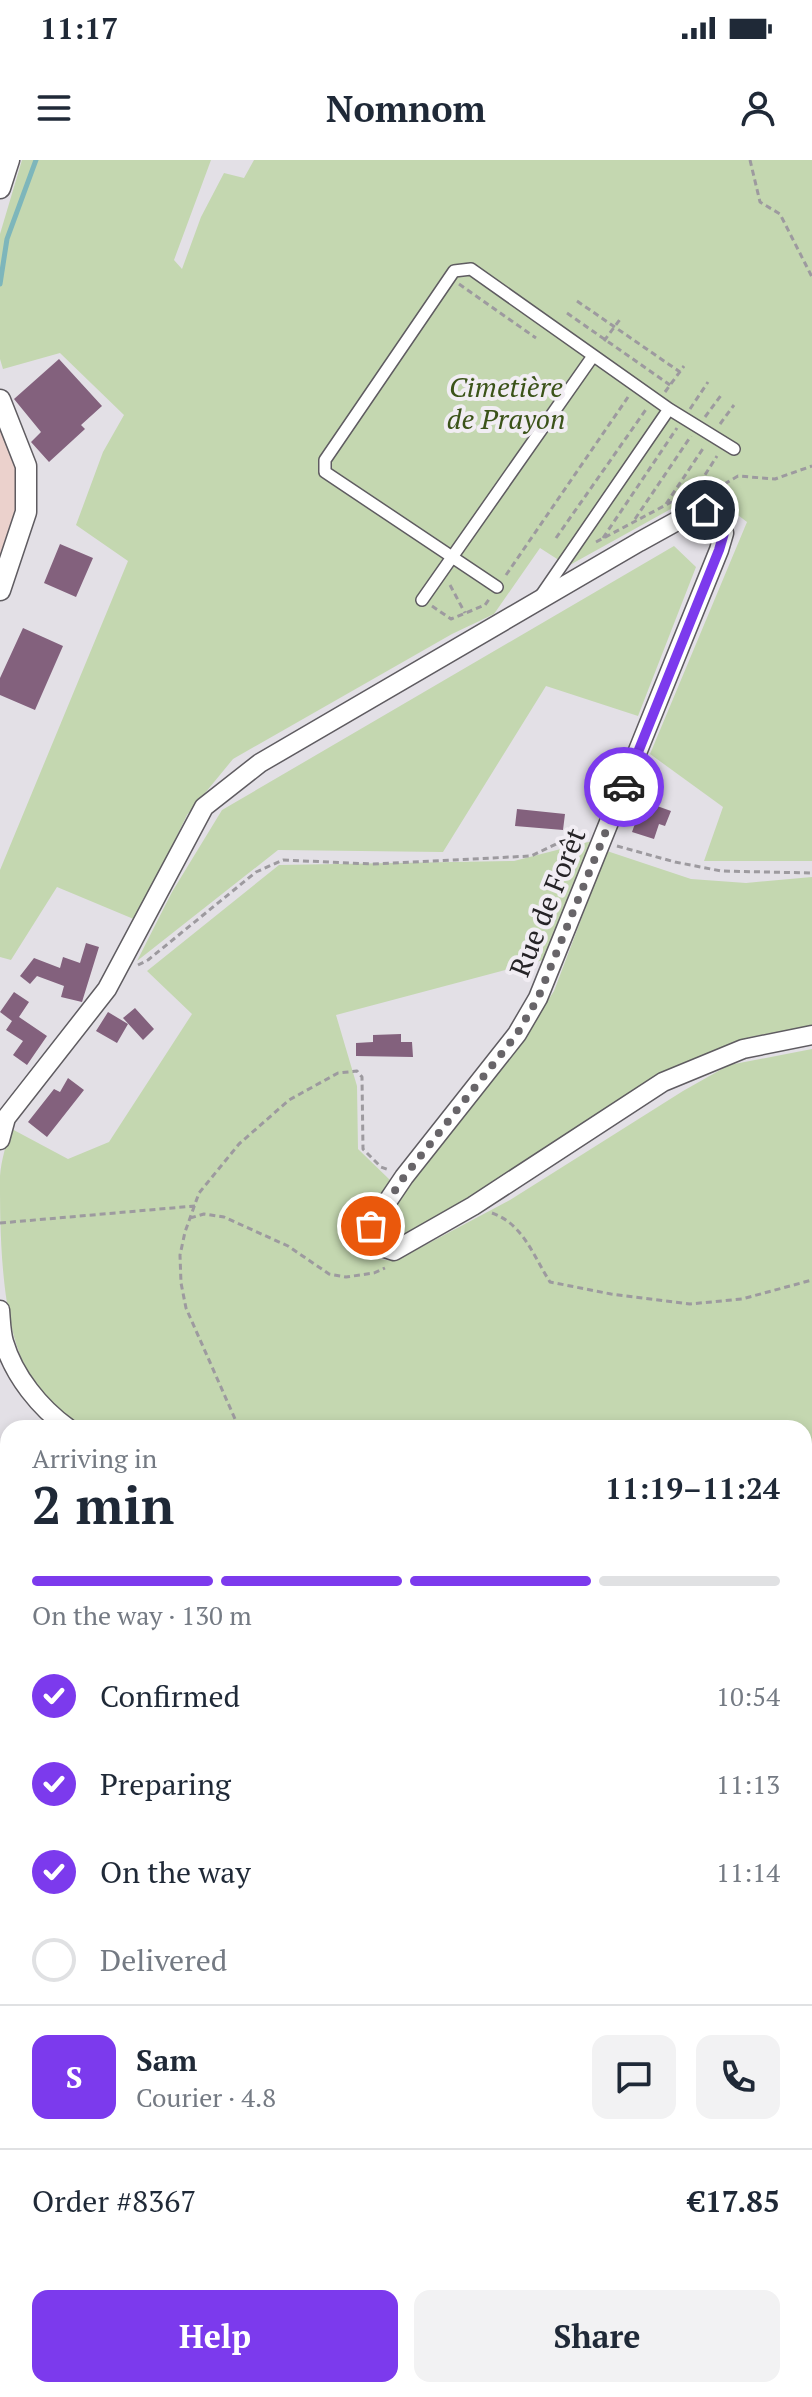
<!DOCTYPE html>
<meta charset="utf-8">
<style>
:root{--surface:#fff;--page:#f2f2f3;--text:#1f2937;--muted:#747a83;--line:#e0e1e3;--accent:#7c3aed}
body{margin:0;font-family:"PT Serif",serif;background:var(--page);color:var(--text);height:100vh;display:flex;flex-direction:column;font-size:30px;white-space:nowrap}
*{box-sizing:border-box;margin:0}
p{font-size:26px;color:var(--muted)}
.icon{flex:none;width:44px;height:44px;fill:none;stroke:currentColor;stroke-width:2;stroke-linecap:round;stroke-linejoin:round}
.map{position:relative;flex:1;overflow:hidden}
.sheet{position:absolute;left:0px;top:1260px;width:812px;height:978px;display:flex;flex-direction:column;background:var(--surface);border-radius:24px 24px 0 0;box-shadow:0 4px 12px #0003}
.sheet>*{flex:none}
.pin{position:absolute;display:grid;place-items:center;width:68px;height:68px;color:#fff;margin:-34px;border:4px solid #fff;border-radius:50%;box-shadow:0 2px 8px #0007}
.courier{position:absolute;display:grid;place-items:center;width:80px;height:80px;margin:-40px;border:6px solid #7c3aed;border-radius:50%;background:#fff;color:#222;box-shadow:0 2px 10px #0007}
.summary em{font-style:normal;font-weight:700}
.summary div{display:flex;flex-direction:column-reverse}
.summary{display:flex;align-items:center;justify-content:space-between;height:136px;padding:0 32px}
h1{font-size:52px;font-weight:700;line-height:60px}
.bar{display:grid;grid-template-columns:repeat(4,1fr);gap:12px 8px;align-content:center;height:96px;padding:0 32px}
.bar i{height:10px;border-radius:6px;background:var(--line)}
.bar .current{background:var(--accent)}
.bar p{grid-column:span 4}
.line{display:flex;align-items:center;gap:20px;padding:0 32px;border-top:2px solid var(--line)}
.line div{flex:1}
.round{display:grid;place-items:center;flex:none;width:84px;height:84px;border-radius:16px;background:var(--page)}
ol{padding:0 32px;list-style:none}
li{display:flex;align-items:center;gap:24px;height:88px}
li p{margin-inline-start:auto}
li .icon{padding:8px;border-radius:50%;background:var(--accent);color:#fff;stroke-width:4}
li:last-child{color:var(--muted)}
li i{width:44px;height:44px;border:4px solid var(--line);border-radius:50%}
.button{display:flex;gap:16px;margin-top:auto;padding:16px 32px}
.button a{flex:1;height:92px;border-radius:16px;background:var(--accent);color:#fff;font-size:32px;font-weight:700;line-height:92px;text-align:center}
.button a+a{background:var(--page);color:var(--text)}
.status{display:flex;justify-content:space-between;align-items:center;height:56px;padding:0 40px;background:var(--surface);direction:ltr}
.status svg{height:22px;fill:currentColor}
header{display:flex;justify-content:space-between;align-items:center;height:104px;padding:0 32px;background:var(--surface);font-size:36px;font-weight:700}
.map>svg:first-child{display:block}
</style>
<div class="status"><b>11:17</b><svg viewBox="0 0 49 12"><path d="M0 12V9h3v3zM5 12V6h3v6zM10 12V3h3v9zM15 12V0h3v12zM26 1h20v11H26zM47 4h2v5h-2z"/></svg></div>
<header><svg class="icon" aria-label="menu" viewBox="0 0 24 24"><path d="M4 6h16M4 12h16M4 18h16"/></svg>Nomnom<svg class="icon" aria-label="person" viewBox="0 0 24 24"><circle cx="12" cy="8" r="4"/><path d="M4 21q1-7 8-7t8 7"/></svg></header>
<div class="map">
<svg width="812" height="2237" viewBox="0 0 812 2237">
<rect width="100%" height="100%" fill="#e3e0e6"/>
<path fill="#ebd1cc" d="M0 263 20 311 19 360 0 409Z"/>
<path fill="#c4d7b0" d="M22 0H211L174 100 182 109 201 57 224 13 244 18 254 0H812V701H704L723 647 650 594 747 362 705 330 568 406 540 388 494 454 452 474 233 599 187 655 136 760 57 727 11 800 0 797V710L128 401 76 365 103 292 124 255 60 193 3 209 0 199V74Z
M674 386 696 407 638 556 546 526 443 692 278 690 137 801 172 732 222 650Z
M592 681 547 799 336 855 357 926 358 989 391 1021C379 1039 345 1070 368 1091 377 1100 385 1101 397 1100L510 1040 683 931 729 905 812 889V1648L804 1645V1268H83C65 1254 47 1239 34 1221 0 1175 0 1072 0 1016 1 1000 7 983 10 968L68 999 109 982 192 854 147 811 279 705 514 701Z
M607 691 691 719 746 723 812 717V866L750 877 668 913 406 1081 393 1077 388 1061 401 1034 518 886 554 831Z
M31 2230H620L655 2237H71Z"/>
<path fill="#7db6bb" d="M804 2199H812V2237H655L620 2230H804Z"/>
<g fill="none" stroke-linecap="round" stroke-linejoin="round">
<path stroke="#7db6bb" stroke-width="5" d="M0 124 7 79 36 0"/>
</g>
<path fill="#83617d" d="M59 199 102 246 81 265 85 269 49 302 31 282 41 272 14 239Z
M60 384 93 398 76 437 44 423Z
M23 468 63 486 35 550 0 535V518Z
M643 641 671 651 665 666 659 664 654 679 632 672Z
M517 649 565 654 563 670 515 666Z
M86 783 99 787 82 842 61 837 64 826 37 816 30 824 20 816 34 798 60 808 63 797 80 803Z
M14 832 29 842 19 857 47 876 27 905 13 895 23 881 6 870 12 861 0 852Z
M135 848 154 869 143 880 123 858Z
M108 852 128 864 117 883 96 871Z
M401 874V882H412L413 897 356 896V883L373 882V875Z
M68 918 84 930 47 977 28 962 54 929 60 932Z"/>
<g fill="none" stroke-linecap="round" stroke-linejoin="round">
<g stroke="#5f5c61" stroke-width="10">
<path id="service" d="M804 1801 812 1803
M0 1909 8 1887"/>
</g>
<g stroke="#5f5c61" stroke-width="14">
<path id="pedestrian" d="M497 427 325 312V300L454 111 471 109 669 249 734 289
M542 434 669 249
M422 440 593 196"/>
</g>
<g stroke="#5f5c61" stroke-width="17">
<path id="minor" d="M0 1375 8 1387
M0 1640 8 1644
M804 1898 812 1918
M804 1989 812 1979
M0 2047 8 2044"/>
</g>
<g stroke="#5f5c61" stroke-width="21">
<path id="tertiary" d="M0 980 6 958 107 829 204 647 260 603 639 382 677 361 705 350 720 357 724 373 719 390 538 838 517 874 404 1017 371 1066 376 1085 394 1091 473 1046 663 922 743 889 812 875
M0 1150C1 1161 1 1172 4 1182 14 1216 40 1248 68 1268"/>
</g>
<g stroke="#5f5c61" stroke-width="23">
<path id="secondary" d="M0 28 9 0
M0 240 26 306V352L0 430"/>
</g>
<g stroke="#5f5c61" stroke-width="27">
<path id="primary" d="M0 1431 8 1434
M804 1710 812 1713"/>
</g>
<path stroke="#9d9a9f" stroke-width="3" stroke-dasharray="6 4" stroke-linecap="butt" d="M750 0 760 42 780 54 812 117
M459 124 536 178
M577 141 680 212
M567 153 670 225
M604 181 621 158
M665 232 684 206
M690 249 708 222
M705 257 722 234
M720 264 734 245
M707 334 738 316 775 319 812 306
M666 344 704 287
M635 359 691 276
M556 378 647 248
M603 378 677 268
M596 382 696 329 717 296
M506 415 628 237
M450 425 465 453
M432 446 451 459 485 445 490 438
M617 686 675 702 721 711 812 713
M138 805 148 800 256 712 283 700 372 704 531 696 569 678 587 676
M492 1053C523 1064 533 1095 550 1122L611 1134 690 1144 742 1139 812 1120
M190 1058 204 1054 224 1057 288 1086 329 1114 346 1117 374 1113 385 1108
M0 1063 195 1046
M239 1268 186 1148 181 1123 180 1095 185 1072 199 1033 239 984 289 940 338 913 357 911 362 917 363 989 381 1007 389 1010
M0 2223 8 2225
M77 2230H86
M330 2230 347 2237
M587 2230 619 2237
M534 2232 535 2230"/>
<use href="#service" stroke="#fff" stroke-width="7"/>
<use href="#pedestrian" stroke="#fff" stroke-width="11"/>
<use href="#minor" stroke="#fff" stroke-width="14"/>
<use href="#tertiary" stroke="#fff" stroke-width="18"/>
<use href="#secondary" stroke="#fff" stroke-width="20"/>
<use href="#primary" stroke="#fff" stroke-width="24"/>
<path stroke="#7d7a7f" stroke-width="5" stroke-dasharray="16 8" stroke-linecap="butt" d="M0 2232 30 2237"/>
</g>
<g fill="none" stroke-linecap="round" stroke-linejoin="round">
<path stroke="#686569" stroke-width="8" stroke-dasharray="0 14.4" d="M371 1066 404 1017 517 874 538 838 624 627"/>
<path stroke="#7c3aed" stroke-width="10" d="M624 627 719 390 724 373 720 357 705 350"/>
</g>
<g text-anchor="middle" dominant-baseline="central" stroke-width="8" stroke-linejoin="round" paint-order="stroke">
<g font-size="28" font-style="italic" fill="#3b5319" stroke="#f1edf3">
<text x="506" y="226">Cimetière<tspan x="506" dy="32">de Prayon</tspan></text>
</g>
<g font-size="28" fill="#252326" stroke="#f1edf3">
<text transform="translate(547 742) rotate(-68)">Rue de Forêt</text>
</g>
</g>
</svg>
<div class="pin" style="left:371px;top:1066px;background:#ea580c"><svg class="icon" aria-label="bag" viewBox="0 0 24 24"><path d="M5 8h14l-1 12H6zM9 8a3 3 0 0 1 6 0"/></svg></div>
<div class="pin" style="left:705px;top:350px;background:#1f2937"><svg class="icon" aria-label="home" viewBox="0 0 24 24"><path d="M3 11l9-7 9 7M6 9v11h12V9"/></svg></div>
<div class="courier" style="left:624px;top:627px"><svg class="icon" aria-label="car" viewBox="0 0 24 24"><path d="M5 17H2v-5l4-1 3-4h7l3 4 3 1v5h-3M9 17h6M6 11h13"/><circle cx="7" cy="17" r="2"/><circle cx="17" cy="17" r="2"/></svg></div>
<section class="sheet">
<div class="summary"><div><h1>2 min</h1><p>Arriving in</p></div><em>11:19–11:24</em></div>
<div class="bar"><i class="current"></i><i class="current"></i><i class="current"></i><i></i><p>On the way · 130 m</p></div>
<ol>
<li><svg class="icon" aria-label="check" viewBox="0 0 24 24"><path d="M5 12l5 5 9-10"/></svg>Confirmed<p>10:54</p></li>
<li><svg class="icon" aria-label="check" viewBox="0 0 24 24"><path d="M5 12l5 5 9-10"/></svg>Preparing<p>11:13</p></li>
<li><svg class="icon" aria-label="check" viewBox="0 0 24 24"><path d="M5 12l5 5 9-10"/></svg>On the way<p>11:14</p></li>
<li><i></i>Delivered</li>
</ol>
<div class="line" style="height:144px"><b class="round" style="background:var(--accent);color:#fff">S</b><div><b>Sam</b><p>Courier · 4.8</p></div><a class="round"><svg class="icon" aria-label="chat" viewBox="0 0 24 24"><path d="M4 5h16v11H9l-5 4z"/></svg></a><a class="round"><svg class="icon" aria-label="phone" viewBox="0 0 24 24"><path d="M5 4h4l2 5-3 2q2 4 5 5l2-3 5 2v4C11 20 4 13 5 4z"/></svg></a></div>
<div class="line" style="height:104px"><div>Order #8367</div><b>€17.85</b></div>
<div class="button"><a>Help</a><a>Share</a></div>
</section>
</div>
